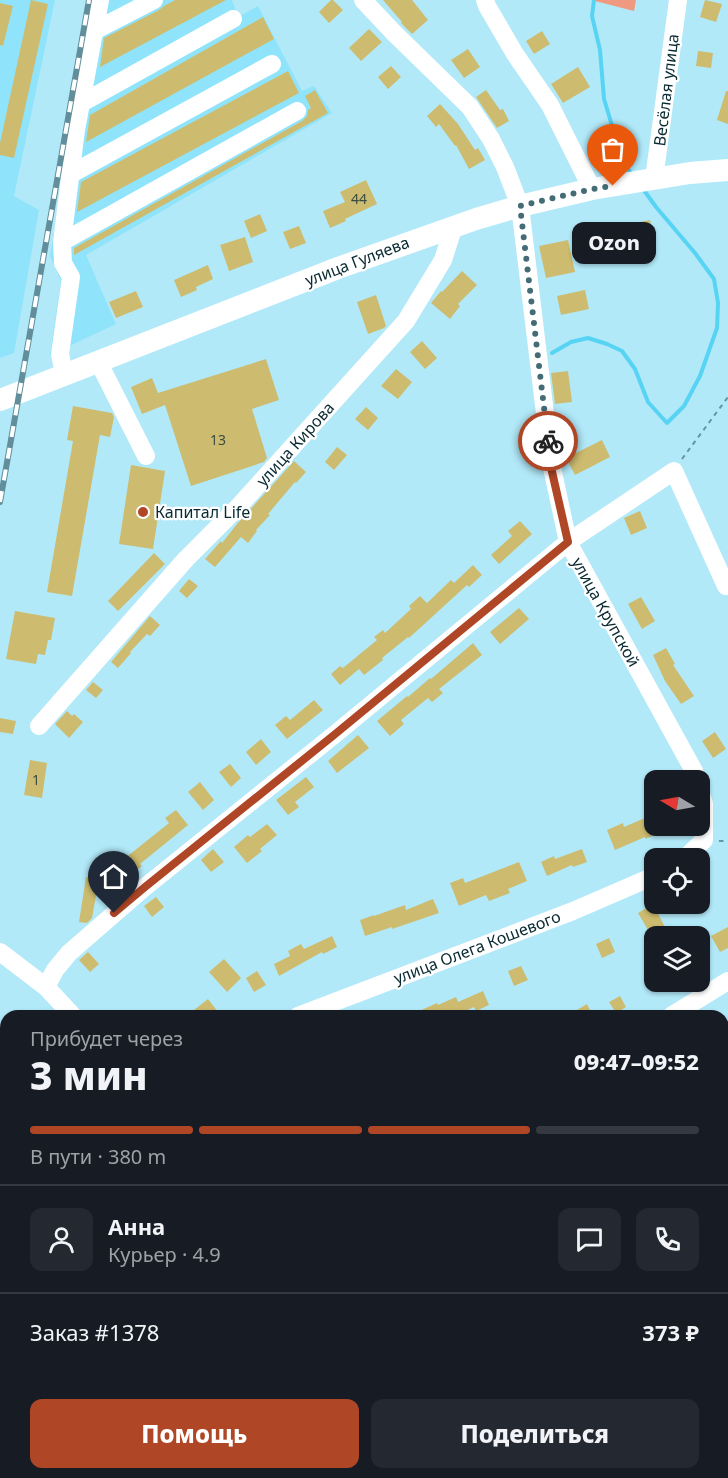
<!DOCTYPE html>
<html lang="ru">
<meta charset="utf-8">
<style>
:root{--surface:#171b24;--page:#242831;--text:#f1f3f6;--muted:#9ea1a6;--line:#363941;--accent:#af4726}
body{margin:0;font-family:"Noto Sans",sans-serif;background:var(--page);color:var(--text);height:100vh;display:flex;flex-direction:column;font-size:22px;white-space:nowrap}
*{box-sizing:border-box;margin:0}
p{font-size:20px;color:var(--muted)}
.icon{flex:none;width:33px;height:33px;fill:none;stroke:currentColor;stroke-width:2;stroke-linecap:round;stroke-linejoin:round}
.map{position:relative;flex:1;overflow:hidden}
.panel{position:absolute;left:0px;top:1010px;width:729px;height:470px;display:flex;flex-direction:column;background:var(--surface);border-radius:18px 18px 0 0;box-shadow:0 2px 4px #0004}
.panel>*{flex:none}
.needle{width:39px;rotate:280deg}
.tools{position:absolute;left:644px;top:770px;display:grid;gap:12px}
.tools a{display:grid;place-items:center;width:66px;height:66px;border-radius:12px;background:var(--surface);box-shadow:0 2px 4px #0004;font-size:30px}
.pin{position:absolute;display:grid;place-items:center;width:51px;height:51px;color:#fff;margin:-62px -26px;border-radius:50% 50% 50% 0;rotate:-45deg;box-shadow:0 0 6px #0007}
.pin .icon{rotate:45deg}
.courier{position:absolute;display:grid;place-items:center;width:60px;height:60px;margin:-30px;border:4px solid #af4726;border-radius:50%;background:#fff;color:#222;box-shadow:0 2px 8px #0007}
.bubble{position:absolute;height:42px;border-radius:12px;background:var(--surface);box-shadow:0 2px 4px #0004;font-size:20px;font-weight:800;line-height:42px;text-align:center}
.head em{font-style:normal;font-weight:800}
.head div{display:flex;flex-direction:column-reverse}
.head{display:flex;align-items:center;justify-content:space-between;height:102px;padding:0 30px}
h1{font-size:39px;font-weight:800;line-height:45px}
.bar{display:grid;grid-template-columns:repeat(4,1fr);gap:9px 6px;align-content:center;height:72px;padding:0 30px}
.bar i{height:8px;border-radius:4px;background:var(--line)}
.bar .current{background:var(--accent)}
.bar p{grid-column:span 4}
.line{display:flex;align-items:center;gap:15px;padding:0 30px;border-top:2px solid var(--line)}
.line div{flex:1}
.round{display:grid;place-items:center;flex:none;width:63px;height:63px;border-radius:12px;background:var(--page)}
.cta{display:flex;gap:12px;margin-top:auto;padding:12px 30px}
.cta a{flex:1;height:69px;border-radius:12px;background:var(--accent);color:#fff;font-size:24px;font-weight:800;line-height:69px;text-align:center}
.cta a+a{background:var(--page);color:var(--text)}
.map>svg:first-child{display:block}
</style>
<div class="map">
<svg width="728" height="1478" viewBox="0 0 728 1478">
<rect width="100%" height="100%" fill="#b2e9f9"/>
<path fill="#8fe4fb" d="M0 0H55L14 196 39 210 14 353 0 358Z
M94 0H232L238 17 258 6 302 91 314 86 332 113 86 255 116 324 50 355 61 281 50 256Z"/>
<path fill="#ef9a80" d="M591 0H636L634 11Z"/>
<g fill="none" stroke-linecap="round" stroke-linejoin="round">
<path stroke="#57d4f4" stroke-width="4" d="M594 0 592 16 600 50 604 99 623 162 633 176
M552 353 571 342 588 338 607 344 622 351 635 369 648 402 667 423 684 406 700 376 717 328 718 303 714 279 695 253 656 207 643 189"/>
</g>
<path fill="#cdbc6f" d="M31 0 48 4 14 158 0 155V143Z
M175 0H226L100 67 104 38 159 10 164 6Z
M331 0H333L343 10 329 23 319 12Z
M383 0H412L428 20 412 34 401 23 402 22Z
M705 0 722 4 716 22 700 17Z
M0 3 13 6 3 46 0 45Z
M263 17 274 39 86 142 90 115Z
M369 29 382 42 361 61 349 48Z
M542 31 550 44 534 54 526 41Z
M468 49 480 67 464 78 451 60Z
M698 51 713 53 711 68 696 66Z
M391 66 401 77 388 89 378 77Z
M578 67 590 87 563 103 551 84Z
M288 71 299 93 77 212 81 182Z
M315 90 328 113 74 255V248L302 121 307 116 308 110 311 108 305 96Z
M486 90 500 110 503 109 509 121 497 128 476 97Z
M726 91H728V124L717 120Z
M440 104 458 124 475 150 478 148 485 160 469 169 456 145 455 146 439 124 436 127 427 116Z
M366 180 377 204 345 219 346 221 330 228 323 211 345 202 340 192Z
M260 214 267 231 251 238 244 221Z
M650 220 656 251 615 260 608 228Z
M299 226 306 243 290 249 283 232Z
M245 237 253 262 229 271 220 245Z
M568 240 575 272 546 278 539 246Z
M208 265 213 279 196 287 197 290 181 297 174 280Z
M462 271 477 285 458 304 460 306 450 319 431 303 441 291 442 292Z
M585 290 589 309 561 315 557 296Z
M136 291 143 307 116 318 109 302Z
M376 295 386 326 384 328 368 334 357 302Z
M422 341 437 358 425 369 410 352Z
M266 359 279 400 252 409 267 458 264 462 191 486 165 405 142 414 131 387 152 378 158 393Z
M396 369 412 382 398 399 381 386Z
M568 371 572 402 555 404 551 373Z
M73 406 112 413 114 417 110 437 100 435 72 596 47 592 73 441 67 440Z
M366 407 378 418 368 430 355 419Z
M602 440 610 457 575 475 566 458Z
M337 447 347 455 334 470 325 462Z
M294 461 306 472 296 483 295 482 268 514 270 515 256 530 257 531 248 543 241 537 215 567 205 559 221 541 222 543 237 524Z
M131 465 165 471 153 549 119 544Z
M640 511 647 528 631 535 624 518Z
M520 521 532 534 499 564 491 555 512 536 508 531Z
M154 553 165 564 118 611 108 601Z
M473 565 482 575 469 587 467 585 409 638 408 637 382 658 383 660 364 675 359 669 340 685 331 674 340 666 343 668 377 640 374 637 383 630 385 633 411 609 409 606 420 596 427 603 451 580 454 583Z
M189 579 198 586 187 598 179 591Z
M641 597 655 621 642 629 628 604Z
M519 608 529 619 500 644 490 632Z
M15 611 55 618 51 640H48L45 655 38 654 36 664 6 659Z
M150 616 160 625 150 636 147 634 130 652 131 653 118 668 111 662Z
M473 643 482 655 439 689 443 693 432 702 428 698 401 720 404 724 390 736 377 721 407 696 408 697 430 678 431 679Z
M666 648 675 664 673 665 694 696 681 704 665 681 653 655Z
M93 682 103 690 96 698 86 690Z
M314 700 323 710 287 739 275 725 286 716 290 720Z
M67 711 72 716 74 714 83 722 69 738 55 724Z
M0 718 16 721 13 734 0 732Z
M715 732 726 749 713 758 702 741Z
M358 735 369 748 337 773 328 761Z
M261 739 271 752 256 765 246 752Z
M30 760 47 763 42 798 24 795Z
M230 764 241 778 231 787 219 772Z
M306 777 314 787 295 802 299 807 288 815 276 800Z
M200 782 214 800 203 810 188 792Z
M176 810 188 825 140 864 142 866 125 880 114 867 169 823 165 818Z
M654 814V825H679L645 839V837L615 850 607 830 623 823 624 827Z
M267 824 277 835 260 849 262 851 247 863 234 847 248 835 250 837Z
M213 849 224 862 211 872 201 860Z
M582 849 587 862 573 867 572 865 547 876 541 862 554 856 555 859Z
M519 862 527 881 508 889 510 893 489 901 486 895 459 906 450 883 463 878 465 883Z
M86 877 99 879 92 918 87 923 79 922Z
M156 897 164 907 152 917 144 906Z
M433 899 439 913 392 929V927L365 936 360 920 374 915V916L405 905 406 910Z
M653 904 665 927 651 935 638 913Z
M728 927V948L720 952 711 936Z
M332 936 337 947 323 954 322 952 279 976 274 964 290 956 288 951 301 944 304 949Z
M609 938 615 952 602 958 596 944Z
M88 952 99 964 90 972 79 960Z
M224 959 241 978 227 992 209 972Z
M521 966 528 980 514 986 508 971Z
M257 971 266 985 254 992 246 978Z
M483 991 489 1005 476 1011 474 1007 454 1016H408L437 1003 438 1005 456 997 458 1002Z
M620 996 626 1007 616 1013 609 1002Z
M208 999 218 1012 214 1016H199L194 1010Z
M587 1004 593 1016H567Z"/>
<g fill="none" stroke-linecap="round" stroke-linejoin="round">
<path stroke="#6794a1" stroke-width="2" stroke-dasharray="4.5 4.5" stroke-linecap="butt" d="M682 459 728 397
M719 841H728"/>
<path stroke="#fff" stroke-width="18" d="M363 0 394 33 470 107 491 139 505 167 520 206 551 463 568 542 674 471 726 586 728 585
M485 0 487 6 515 54 550 105 592 189
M94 31 154 0
M80 104 233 19
M71 174 272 64
M654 179 678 0
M62 242 297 111
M98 361 146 456
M64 374 60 354 71 277 63 263 62 242 76 130 100 0
M39 726 186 559 239 506 406 321 443 260 454 226
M685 858 704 840V804L699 787
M0 952 46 987 73 1016
M46 987 55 970 69 953 145 887 334 735 568 542 694 771 697 780
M298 1016 573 911 654 876
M671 1016 728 981
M0 1123 6 1129
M723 1239 728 1244
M215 1473 221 1478"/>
<path stroke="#fff" stroke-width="22" d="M0 400 338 268 476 219 520 206 592 189 690 173 728 170"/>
<g stroke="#618e9a" stroke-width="6">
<path id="rail" d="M0 502 89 0
M0 1386 6 1397
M0 1407 6 1418
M0 1435 6 1441
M0 1463 6 1471
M36 1473 40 1478
M47 1473 52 1478"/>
</g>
<use href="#rail" stroke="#fff" stroke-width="4" stroke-dasharray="11" stroke-linecap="butt"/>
</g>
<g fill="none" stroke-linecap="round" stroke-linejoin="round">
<path stroke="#446c77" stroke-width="6" stroke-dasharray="0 10.8" d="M548 441 520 206 592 189 613 186"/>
<path stroke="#af4726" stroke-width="8" d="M114 913 145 887 334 735 568 542 550 463 548 441"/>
</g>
<circle fill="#af4726" stroke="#fff" stroke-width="2" cx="143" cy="512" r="6"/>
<g text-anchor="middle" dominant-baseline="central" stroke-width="4.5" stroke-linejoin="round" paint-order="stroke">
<g font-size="14" fill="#394e40">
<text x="359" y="198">44</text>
<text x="218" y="439">13</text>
<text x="36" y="779">1</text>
</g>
<g font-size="16" fill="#082931" stroke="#fff">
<text transform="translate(666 90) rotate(-83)">Весёлая улица</text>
<text transform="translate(357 261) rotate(-21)">улица Гуляева</text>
<text transform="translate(295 444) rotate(-48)">улица Кирова</text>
<text transform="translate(606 612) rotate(61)">улица Крупской</text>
<text transform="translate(477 947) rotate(-21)">улица Олега Кошевого</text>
</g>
<g font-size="16" fill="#082931" stroke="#fff" text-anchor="start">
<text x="155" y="512">Капитал Life</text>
</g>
</g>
</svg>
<div class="tools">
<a><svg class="needle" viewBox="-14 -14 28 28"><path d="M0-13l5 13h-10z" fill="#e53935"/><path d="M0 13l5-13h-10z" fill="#9ea1a6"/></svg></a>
<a><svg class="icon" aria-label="locate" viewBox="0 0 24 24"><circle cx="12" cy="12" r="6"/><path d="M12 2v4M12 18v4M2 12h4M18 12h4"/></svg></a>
<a><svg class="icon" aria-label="layers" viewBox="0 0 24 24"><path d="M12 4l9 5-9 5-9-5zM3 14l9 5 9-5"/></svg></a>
</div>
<div class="pin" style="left:613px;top:186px;background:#ea580c"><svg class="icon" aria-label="bag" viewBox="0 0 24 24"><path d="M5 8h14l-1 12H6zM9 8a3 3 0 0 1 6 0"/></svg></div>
<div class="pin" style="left:114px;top:913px;background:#1f2937"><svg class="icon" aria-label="home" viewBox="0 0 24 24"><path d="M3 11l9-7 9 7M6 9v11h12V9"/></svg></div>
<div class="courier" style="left:548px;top:441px"><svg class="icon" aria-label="bike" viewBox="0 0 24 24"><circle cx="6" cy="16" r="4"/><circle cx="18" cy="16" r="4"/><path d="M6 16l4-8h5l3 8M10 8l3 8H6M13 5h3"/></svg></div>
<div class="bubble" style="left:572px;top:222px;width:84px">Ozon</div>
<section class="panel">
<div class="head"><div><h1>3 мин</h1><p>Прибудет через</p></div><em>09:47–09:52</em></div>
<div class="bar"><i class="current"></i><i class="current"></i><i class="current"></i><i></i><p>В пути · 380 m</p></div>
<div class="line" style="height:108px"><a class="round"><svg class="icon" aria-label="person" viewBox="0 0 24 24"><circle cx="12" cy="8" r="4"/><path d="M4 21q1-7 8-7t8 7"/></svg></a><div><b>Анна</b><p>Курьер · 4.9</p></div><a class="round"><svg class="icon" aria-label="chat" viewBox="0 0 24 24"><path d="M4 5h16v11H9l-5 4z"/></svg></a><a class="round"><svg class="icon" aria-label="phone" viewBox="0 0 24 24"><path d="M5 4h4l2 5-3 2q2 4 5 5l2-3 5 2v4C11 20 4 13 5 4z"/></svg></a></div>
<div class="line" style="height:78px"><div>Заказ #1378</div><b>373 ₽</b></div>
<div class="cta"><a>Помощь</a><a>Поделиться</a></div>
</section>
</div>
